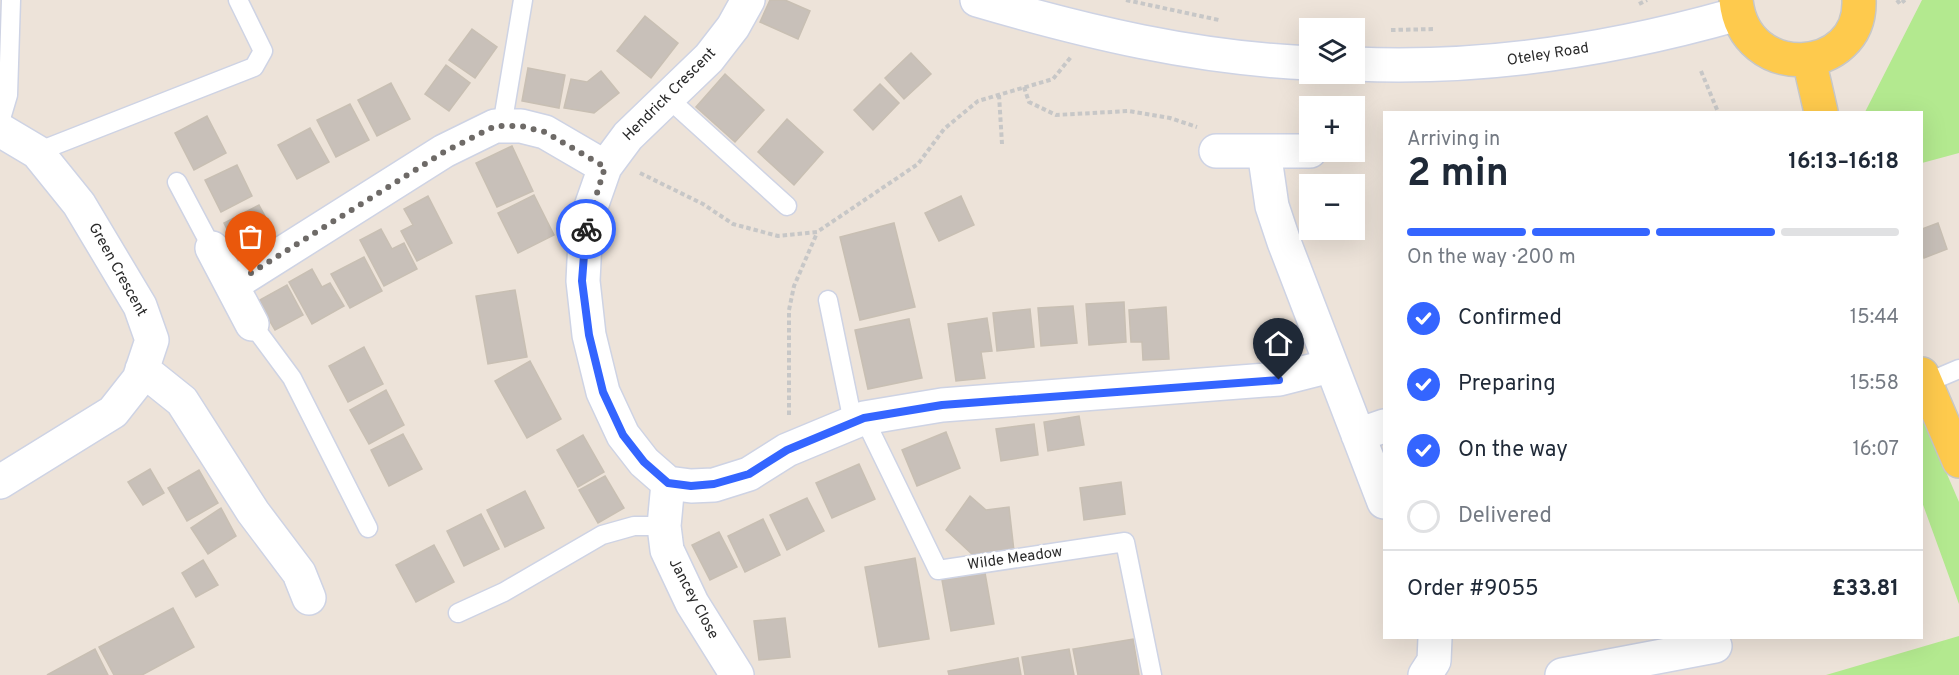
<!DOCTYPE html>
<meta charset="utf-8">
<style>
:root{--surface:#fff;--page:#f2f2f3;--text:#1f2937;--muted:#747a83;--line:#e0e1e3;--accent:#3465ff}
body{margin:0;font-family:Overpass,sans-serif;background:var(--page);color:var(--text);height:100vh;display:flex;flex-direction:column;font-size:22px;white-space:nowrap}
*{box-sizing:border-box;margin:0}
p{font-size:20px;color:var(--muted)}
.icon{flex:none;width:33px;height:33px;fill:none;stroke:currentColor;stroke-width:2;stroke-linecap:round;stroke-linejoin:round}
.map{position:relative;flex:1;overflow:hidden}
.sheet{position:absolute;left:1383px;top:111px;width:540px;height:528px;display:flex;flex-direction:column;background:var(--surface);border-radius:0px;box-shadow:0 6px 24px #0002}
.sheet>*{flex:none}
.fabs{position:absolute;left:1299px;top:18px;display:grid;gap:12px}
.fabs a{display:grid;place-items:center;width:66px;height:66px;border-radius:0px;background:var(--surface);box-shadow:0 6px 24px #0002;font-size:30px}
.pin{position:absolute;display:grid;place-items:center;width:51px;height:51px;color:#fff;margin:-62px -26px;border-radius:50% 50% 50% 0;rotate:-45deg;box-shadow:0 0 6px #0007}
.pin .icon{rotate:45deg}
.courier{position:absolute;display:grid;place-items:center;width:60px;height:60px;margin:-30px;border:4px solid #3465ff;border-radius:50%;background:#fff;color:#222;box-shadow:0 2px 8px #0007}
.summary em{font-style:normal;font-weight:700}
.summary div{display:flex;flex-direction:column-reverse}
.summary{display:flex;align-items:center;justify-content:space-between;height:102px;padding:0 24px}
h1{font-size:39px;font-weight:700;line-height:45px}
.bar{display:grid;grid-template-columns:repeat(4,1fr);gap:9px 6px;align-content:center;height:72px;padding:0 24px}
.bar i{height:8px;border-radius:4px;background:var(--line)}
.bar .selected{background:var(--accent)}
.bar p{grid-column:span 4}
.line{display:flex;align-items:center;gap:15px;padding:0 24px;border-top:2px solid var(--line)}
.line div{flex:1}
ol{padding:0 24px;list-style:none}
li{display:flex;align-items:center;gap:18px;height:66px}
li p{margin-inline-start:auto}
li .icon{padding:6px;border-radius:50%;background:var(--accent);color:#fff;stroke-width:4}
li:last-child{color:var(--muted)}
li i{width:33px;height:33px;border:3px solid var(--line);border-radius:50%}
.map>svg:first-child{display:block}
</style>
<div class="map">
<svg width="1959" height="675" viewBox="0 0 1959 675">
<rect width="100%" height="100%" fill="#ede3d9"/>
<path fill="#b3e98f" d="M1922 0H1959V153L1922 163V112H1865Z
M1922 416 1959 502V604L1922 502Z
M1959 636V675H1826Z"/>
<path fill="#c8c0b9" stroke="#c8bfb3" stroke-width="1.5" d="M770 0H785L810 11 798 39 760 22Z
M645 16 678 43 651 78 617 51Z
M472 29 497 47 475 78 449 60Z
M911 53 931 74 904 99 885 78Z
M446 65 470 83 449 111 425 94Z
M528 68 565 75 559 108 522 101Z
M601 71 619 93 594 113 564 108 571 79 587 82Z
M725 74 764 110 735 142 696 107Z
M391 83 410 119 377 136 358 100Z
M880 84 899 103 873 130 854 110Z
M350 104 369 140 336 157 317 120Z
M207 116 226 153 194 170 175 133Z
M787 119 823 152 794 185 758 152Z
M310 128 329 162 297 179 278 145Z
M512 146 533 191 497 207 476 163Z
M237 165 252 196 221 212 205 180Z
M534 195 554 235 518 253 498 213Z
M428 196 452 243 417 261 401 231 413 225 404 209Z
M961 196 974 225 939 241 925 213Z
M259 205 273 231 237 249 224 223Z
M894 223 915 307 860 320 840 237Z
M1938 223 1947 249 1924 258 1922 250V229Z
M381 229 392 249 404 243 417 269 384 286 360 240Z
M364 257 382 291 350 308 331 274Z
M312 269 322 287 330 283 344 306 312 324 289 282Z
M287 285 303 315 275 330 258 301Z
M515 290 527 357 488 364 476 296Z
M1124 302 1126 342 1089 345 1086 304Z
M1073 306 1077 343 1041 346 1038 308Z
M1166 307 1169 359 1143 360 1142 342H1131L1129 310Z
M1030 309 1034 347 997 351 993 313Z
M987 318 992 351 981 352 985 378 956 381 948 324Z
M909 319 922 378 868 389 855 330Z
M364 347 383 384 348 402 329 366Z
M530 361 561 419 527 438 495 381Z
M386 390 404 425 369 444 350 410Z
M1079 416 1084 445 1048 451 1044 422Z
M1034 424 1038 455 1001 461 996 429Z
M946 432 960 468 917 486 902 450Z
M403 434 422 469 389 486 371 450Z
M583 435 604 472 578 487 557 450Z
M859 464 875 499 832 518 816 483Z
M150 469 164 493 143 505 128 482Z
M199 470 218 503 187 521 168 488Z
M605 476 624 508 598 523 579 490Z
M1121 482 1125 514 1084 520 1080 488Z
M525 491 544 528 505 547 487 510Z
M970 496 986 510 1009 507 1014 551 974 556 946 530Z
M807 498 824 531 787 550 770 515Z
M221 508 236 536 208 554 191 528Z
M481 514 499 549 464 566 447 531Z
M763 519 780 555 745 572 728 536Z
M719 532 737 567 710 580 692 545Z
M434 545 454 582 416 602 396 565Z
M915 558 929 639 879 647 865 567Z
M203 560 218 585 196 597 182 573Z
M985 573 994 624 951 631 942 580Z
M173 608 194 647 142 675H114L99 647Z
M785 618 790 657 759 660 754 621Z
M1133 639 1139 675H1078L1073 649Z
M95 649 108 675H47Z
M1069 649 1074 675H1025L1022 657Z
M1018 658 1021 675H949L948 671Z"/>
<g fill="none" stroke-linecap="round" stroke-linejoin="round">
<g stroke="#ced3e4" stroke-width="21">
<path id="service" d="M669 99 787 206
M0 122 8 95 11 0
M502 126 523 0
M37 152 254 67 263 51 238 0
M177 182 212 248
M828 300 853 422
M252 324 292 378 368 528
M1926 383 1959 369
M864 418 938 570 1125 542 1152 675
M458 613 504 592 602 535 634 526H664"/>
</g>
<g stroke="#ced3e4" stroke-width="36">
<path id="minor" d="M748 0 733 27 709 58 628 136 605 167 586 221 583 281 589 335 603 392 623 435 644 462 668 483 691 486 714 485 749 474 787 450 864 418 942 405 1279 379 1330 366
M0 130 37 152 79 204 140 306 152 340 139 379 113 412 0 482
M1216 151H1310
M1264 151 1272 206 1284 242 1384 502
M212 248 252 324
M232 285 444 151 495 126H521L545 132 605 167
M142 369 182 401 253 512 299 573 309 598
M1358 435 1384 426
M668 483 664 526 667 550 692 603 737 675
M1425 675 1434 661 1435 638
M1562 675 1715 646"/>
</g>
<g stroke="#ced3e4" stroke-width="36">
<path id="secondary" d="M977 0C1086 32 1195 58 1310 63
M1354 64C1485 70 1612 50 1738 14"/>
</g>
<g stroke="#c7c7c7" stroke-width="36">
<path id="primary" d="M1736 0C1744 83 1862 76 1859 0
M1809 60 1821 112
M1922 374 1959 461"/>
</g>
<path stroke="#c7c7c7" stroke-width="4" stroke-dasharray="4.5 3" stroke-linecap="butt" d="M1126 0 1219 20
M1897 0 1900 4 1905 0
M1639 4 1647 0
M1391 30 1435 29
M1701 71 1718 112
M1024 87 1029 102 1056 115 1128 111 1170 118 1197 127
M999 95 1002 144
M640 173 703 204 733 224 778 236 817 232 918 164 944 129 978 101 1053 79 1071 57
M789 415V310L794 286 817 233"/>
<use href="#service" stroke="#fff" stroke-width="18"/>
<use href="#minor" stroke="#fff" stroke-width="33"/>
<use href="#secondary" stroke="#fff" stroke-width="33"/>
<use href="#primary" stroke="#feca4d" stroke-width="33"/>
</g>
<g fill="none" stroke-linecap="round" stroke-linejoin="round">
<path stroke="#6e6a67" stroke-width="6" stroke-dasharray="0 10.8" d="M251 273 444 152 495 126H521L545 132 605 167 586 229"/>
<path stroke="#3465ff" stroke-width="8" d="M586 229 582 281 589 335 603 392 623 435 644 462 668 483 691 486 714 484 749 474 787 450 864 418 942 405 1279 380"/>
</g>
<g text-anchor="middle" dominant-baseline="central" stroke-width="6" stroke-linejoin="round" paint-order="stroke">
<g font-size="15" fill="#292929" stroke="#fff">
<text transform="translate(1548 55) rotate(-9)">Oteley Road</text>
<text transform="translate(670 95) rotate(-45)">Hendrick Crescent</text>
<text transform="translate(117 270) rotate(61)">Green Crescent</text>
<text transform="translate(1015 559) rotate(-8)">Wilde Meadow</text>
<text transform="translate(693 599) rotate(62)">Jancey Close</text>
</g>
</g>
</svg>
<div class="fabs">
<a><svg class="icon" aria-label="layers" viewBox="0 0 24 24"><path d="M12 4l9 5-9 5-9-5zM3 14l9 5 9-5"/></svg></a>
<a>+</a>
<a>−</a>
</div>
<div class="pin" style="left:251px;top:273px;background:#ea580c"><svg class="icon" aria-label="bag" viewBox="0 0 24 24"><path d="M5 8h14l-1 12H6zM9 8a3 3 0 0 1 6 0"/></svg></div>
<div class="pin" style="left:1279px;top:380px;background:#1f2937"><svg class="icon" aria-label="home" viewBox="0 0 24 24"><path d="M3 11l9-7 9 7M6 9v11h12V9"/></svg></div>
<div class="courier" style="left:586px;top:229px"><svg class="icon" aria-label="bike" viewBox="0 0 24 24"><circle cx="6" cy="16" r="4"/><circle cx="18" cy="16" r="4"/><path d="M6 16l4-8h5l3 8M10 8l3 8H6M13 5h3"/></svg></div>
<section class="sheet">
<div class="summary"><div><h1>2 min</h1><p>Arriving in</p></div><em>16:13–16:18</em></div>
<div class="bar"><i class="selected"></i><i class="selected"></i><i class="selected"></i><i></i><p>On the way · 200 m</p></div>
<ol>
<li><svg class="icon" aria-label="check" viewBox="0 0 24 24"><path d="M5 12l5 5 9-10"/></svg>Confirmed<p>15:44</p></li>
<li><svg class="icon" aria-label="check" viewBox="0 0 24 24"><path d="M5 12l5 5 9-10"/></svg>Preparing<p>15:58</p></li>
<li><svg class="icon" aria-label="check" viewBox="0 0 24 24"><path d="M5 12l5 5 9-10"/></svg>On the way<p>16:07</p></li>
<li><i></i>Delivered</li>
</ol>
<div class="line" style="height:78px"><div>Order #9055</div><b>£33.81</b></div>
</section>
</div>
